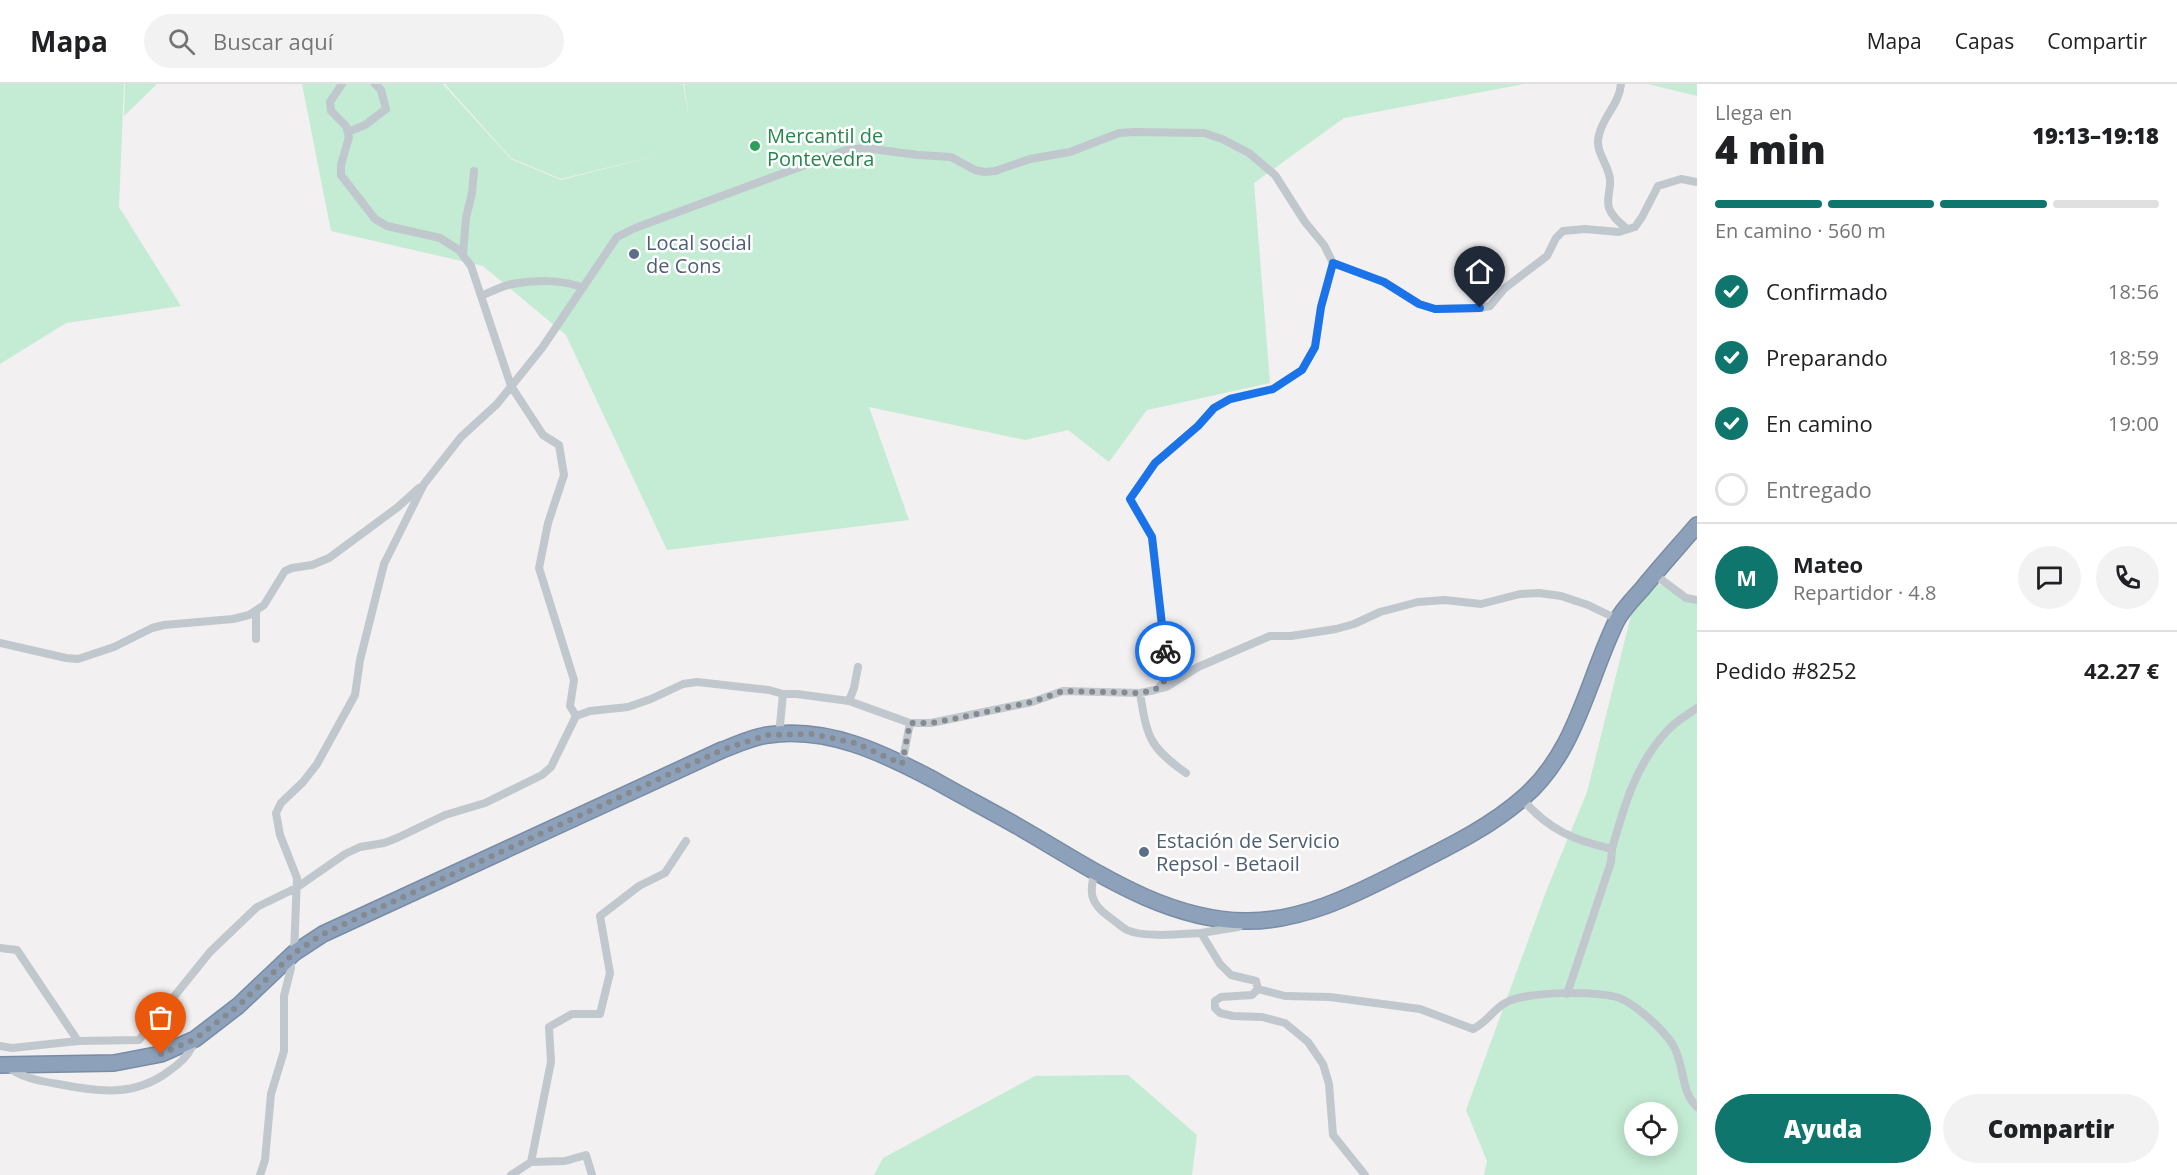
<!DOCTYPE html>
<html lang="es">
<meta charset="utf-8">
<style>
:root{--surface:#fff;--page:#f2f2f2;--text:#202124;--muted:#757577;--line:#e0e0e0;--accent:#0f766e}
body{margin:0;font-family:"Open Sans",sans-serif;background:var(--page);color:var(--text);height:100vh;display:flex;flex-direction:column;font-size:22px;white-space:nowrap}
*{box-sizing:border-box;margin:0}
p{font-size:20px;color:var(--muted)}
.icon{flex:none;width:33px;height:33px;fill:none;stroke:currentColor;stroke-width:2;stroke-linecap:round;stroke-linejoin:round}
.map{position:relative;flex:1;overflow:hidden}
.side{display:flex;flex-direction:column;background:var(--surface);width:480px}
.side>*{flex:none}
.fabs{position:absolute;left:1624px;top:1018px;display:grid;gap:12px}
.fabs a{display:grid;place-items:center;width:54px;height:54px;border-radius:50%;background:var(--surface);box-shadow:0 3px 15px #0003;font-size:30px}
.pin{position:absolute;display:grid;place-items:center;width:51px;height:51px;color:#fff;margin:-62px -26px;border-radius:50% 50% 50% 0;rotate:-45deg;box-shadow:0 0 6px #0007}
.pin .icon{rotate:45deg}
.courier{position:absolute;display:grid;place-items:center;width:60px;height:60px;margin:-30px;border:4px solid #1a73e8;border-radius:50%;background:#fff;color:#222;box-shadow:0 2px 8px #0007}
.head em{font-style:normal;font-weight:800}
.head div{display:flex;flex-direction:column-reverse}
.head{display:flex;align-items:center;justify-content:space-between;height:102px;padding:0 18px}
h1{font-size:39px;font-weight:800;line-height:45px}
.bar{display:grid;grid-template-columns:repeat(4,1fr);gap:9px 6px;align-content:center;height:72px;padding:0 18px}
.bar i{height:8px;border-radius:4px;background:var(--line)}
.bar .on{background:var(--accent)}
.bar p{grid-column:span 4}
.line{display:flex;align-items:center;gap:15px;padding:0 18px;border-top:2px solid var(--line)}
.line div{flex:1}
.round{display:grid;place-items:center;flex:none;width:63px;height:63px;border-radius:32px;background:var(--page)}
ol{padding:0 18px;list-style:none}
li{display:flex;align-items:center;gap:18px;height:66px}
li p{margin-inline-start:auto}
li .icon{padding:6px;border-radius:50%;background:var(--accent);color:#fff;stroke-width:4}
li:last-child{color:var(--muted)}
li i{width:33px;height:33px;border:3px solid var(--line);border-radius:50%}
.primary-button{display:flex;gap:12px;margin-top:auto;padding:12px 18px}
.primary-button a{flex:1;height:69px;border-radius:36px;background:var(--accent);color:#fff;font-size:24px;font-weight:800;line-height:69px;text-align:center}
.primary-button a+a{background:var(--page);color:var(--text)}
header{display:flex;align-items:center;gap:36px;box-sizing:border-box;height:84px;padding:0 30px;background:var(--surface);border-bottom:2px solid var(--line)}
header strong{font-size:28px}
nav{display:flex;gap:33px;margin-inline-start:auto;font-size:21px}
.search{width:420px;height:54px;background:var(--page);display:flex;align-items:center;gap:15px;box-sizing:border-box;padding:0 21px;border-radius:33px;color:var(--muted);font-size:22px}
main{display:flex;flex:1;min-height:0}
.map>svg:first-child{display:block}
</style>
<header>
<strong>Mapa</strong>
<div class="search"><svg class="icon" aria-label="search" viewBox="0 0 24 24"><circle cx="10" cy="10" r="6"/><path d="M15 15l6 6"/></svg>Buscar aquí</div>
<nav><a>Mapa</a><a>Capas</a><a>Compartir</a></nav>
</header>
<main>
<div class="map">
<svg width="1697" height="1091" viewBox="0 0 1697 1091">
<rect width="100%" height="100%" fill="#f2f0f0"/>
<path fill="#c4ebd3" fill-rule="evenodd" d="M0 0H124L119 123 181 222 66 239 0 280Z
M125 0H157L124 32Z
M302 0H443L511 75 561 96 670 68 561 95 511 74 445 0H683L689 35 684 0H1535H1524L1344 34 1254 99 1270 299 1147 326 1109 378 1068 346 1025 356 869 323 909 436 667 466 566 251 483 182 331 147Z
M1648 0H1697V12Z
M1641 491 1697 519V1091H1484L1487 1077 1466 1026 1547 805 1587 708ZM1635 1029H1668V1062H1635Z
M1128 991 1197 1051 1192 1091H874L883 1074 1035 992Z"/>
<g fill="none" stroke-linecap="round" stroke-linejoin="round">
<g stroke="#788da5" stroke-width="18">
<path id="highway" d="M0 981 114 979 161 970 195 955 238 922 294 869 323 850 722 666C736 661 752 653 768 651 827 642 883 669 934 696 962 712 991 727 1019 743 1089 783 1162 836 1245 837 1300 838 1352 812 1399 788 1442 766 1488 745 1524 713 1576 668 1587 598 1616 538 1622 526 1633 515 1642 505 1660 483 1679 462 1697 441"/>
</g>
<path stroke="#c0c7cd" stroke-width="8" d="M342 0 330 18 331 27 346 42 349 53 341 81V91L375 135 387 142 440 154 459 166 471 182 511 302 543 351 559 361 564 391 548 439 539 484 574 596 570 622 576 632
M1621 0C1619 21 1603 32 1599 51 1594 68 1609 80 1610 96 1611 105 1606 115 1609 124 1612 133 1620 139 1627 145
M348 48 365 41 386 25 381 6 375 0
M463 170 466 134 472 109 474 87
M481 212C491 208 502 202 512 200 533 196 564 195 583 204
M1654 490 1686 514 1697 516
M256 528V555
M0 559 66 574 78 575 114 563 152 544 164 541 233 535 249 531 264 521 285 487 292 484 312 481 329 474 398 423 419 404
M1160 602 1171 590 1162 545 1152 453 1130 415 1155 379 1198 342 1214 324 1230 315 1273 305 1302 286 1315 263 1321 223 1333 179
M1140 609C1147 653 1149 663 1186 689
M849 617 854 604 858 583
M779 651 783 610
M902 680 910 639
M1522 715C1549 746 1573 756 1612 765 1624 722 1636 680 1667 647 1675 638 1687 631 1697 624
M1095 788C1089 808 1090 819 1108 832 1114 836 1121 843 1127 846 1144 854 1182 850 1201 849L1220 880 1231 891 1256 897 1258 905 1252 911 1221 913 1215 917V924L1220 929 1233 932 1262 933 1285 939 1308 958 1323 980 1329 1000 1333 1051 1365 1091
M1201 849 1238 843 1242 840
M0 864 17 866 78 957
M294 869 297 794 280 751 276 729 281 719 303 698 317 680 355 611 360 576 384 480 424 400 461 353 497 320 542 264 617 153 635 144 846 66 865 64 918 71 951 73 975 86 984 88 995 87 1030 75 1070 68 1119 49 1134 48 1204 49 1222 55 1249 69 1275 91 1305 138 1324 161 1333 179 1384 198 1419 220 1435 225 1480 224 1490 222 1505 204 1547 172 1556 154 1563 147 1585 145 1619 148 1635 143 1642 133 1658 102 1681 95 1697 98
M1258 905 1285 912 1330 913 1420 925 1473 945C1486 939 1493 926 1505 919 1523 907 1603 906 1622 915 1638 923 1663 945 1673 961 1685 981 1680 1007 1697 1023
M1567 910 1611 778 1612 765
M0 962 12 964 78 957 139 956 210 868 257 823 296 804 345 770 360 763 384 759 397 754 445 731 485 719 542 691 551 683 576 632 590 627 628 623 651 615 683 600 697 598 769 606 783 610H797L849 617 910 639H931L1032 618 1063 607 1140 609 1155 606 1166 603 1198 583 1270 552H1291L1336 545 1354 540 1380 528 1418 518 1445 516 1481 520 1520 510 1539 509 1561 512 1588 521 1617 535
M6 981C20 994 40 997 58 1000 98 1008 135 1013 169 987 182 978 190 970 195 955
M531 1078 565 1077 586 1071 592 1091
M260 1091 265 1076 271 1010 284 967V912L291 884 290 872
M511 1091 531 1078 551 978 549 943 572 930H600L610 889 600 832 639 802 665 789 686 757"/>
<use href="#highway" stroke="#8da2ba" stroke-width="15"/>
</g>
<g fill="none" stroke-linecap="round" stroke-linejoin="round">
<path stroke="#858a90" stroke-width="6" stroke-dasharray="0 10.8" d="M161 970 195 955 238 922 294 869 323 850 722 666 767 651 813 650 855 659 902 680 910 639H931L953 635 1032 618 1063 607 1140 609 1155 606 1171 590 1165 567"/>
<path stroke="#1a73e8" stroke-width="8" d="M1165 567 1152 453 1130 415 1155 379 1198 342 1214 324 1230 315 1273 305 1302 286 1315 263 1321 223 1333 179 1384 198 1419 220 1435 225 1480 224"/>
</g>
<circle fill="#2e9e5b" stroke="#fff" stroke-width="2" cx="755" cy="62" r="6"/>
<g fill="#5c6f8a" stroke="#fff" stroke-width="2">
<circle cx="634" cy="170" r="6"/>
<circle cx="1144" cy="768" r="6"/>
</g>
<g text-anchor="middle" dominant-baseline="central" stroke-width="5" stroke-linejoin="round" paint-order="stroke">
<g font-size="20" fill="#27864d" stroke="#fff" text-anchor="start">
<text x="767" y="51">Mercantil de<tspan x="767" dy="23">Pontevedra</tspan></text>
</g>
<g font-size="20" fill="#4e5e75" stroke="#fff" text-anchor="start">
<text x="646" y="158">Local social<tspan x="646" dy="23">de Cons</tspan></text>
<text x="1156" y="756">Estación de Servicio<tspan x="1156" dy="23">Repsol - Betaoil</tspan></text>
</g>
</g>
</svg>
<div class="fabs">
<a><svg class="icon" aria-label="locate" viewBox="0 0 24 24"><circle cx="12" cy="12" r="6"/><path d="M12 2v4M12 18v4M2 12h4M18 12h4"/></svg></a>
</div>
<div class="pin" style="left:161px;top:970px;background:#ea580c"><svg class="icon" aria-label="bag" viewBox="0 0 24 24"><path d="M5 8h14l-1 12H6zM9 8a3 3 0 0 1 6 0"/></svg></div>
<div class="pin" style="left:1480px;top:224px;background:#1f2937"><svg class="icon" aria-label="home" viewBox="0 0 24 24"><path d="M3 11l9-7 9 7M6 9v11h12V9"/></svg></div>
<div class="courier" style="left:1165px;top:567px"><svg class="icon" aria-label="bike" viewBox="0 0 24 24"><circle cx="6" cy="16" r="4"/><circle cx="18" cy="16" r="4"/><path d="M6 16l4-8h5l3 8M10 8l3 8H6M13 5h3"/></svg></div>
</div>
<section class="side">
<div class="head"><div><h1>4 min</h1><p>Llega en</p></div><em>19:13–19:18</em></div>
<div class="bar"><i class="on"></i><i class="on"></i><i class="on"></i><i></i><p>En camino · 560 m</p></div>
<ol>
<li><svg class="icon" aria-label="check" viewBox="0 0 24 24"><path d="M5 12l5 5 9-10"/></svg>Confirmado<p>18:56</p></li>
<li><svg class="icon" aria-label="check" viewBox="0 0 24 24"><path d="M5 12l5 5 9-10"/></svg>Preparando<p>18:59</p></li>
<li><svg class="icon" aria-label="check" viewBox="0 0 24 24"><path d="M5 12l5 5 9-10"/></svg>En camino<p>19:00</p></li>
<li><i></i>Entregado</li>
</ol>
<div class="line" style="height:108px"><b class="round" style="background:var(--accent);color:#fff">M</b><div><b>Mateo</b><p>Repartidor · 4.8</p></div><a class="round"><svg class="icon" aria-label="chat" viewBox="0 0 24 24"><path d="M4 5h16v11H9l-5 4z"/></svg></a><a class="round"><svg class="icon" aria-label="phone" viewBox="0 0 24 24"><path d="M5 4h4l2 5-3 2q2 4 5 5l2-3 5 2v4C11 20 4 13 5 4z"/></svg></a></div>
<div class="line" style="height:78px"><div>Pedido #8252</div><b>42.27 €</b></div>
<div class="primary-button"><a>Ayuda</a><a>Compartir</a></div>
</section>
</main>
